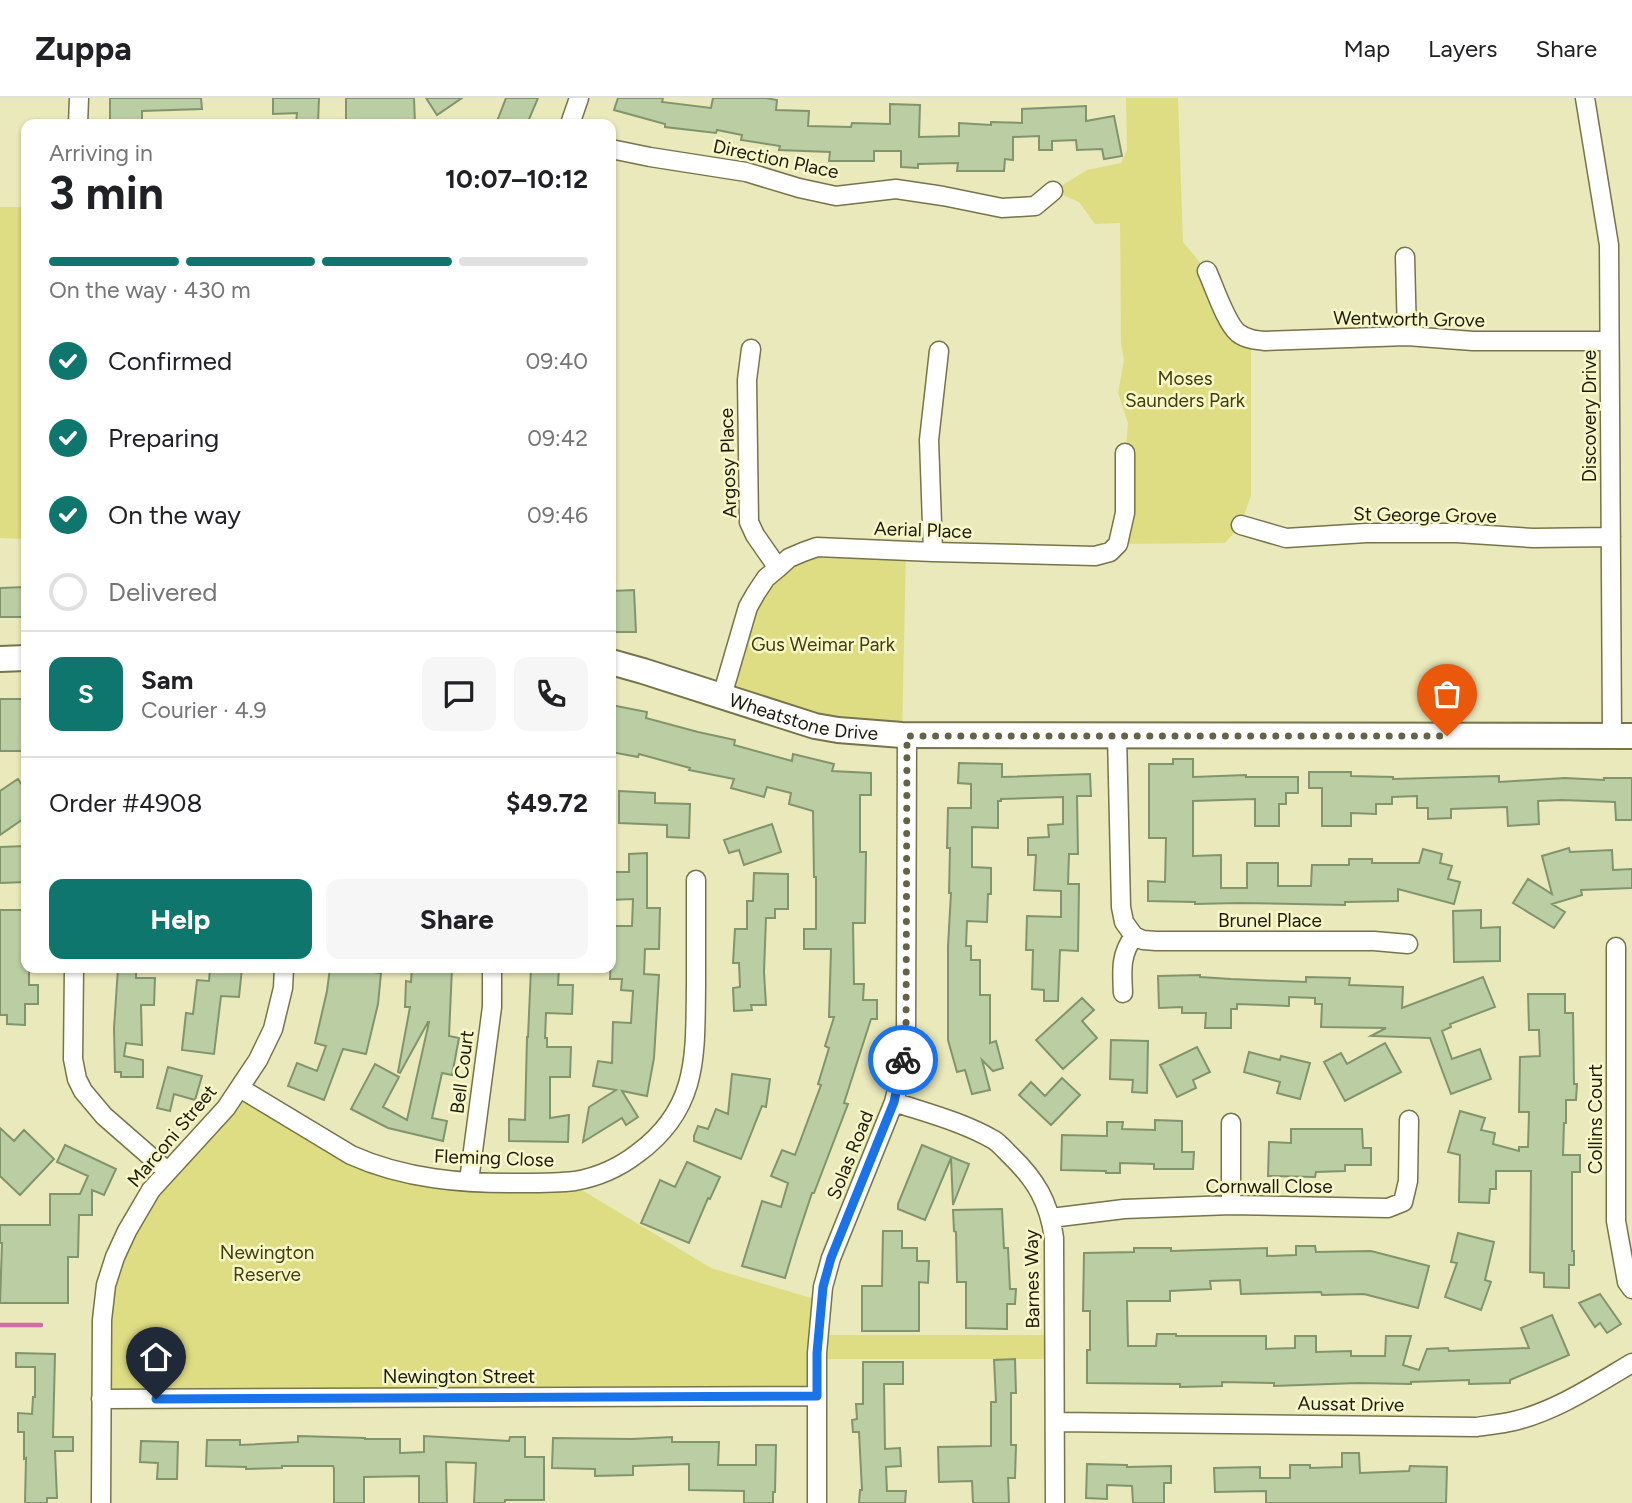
<!DOCTYPE html>
<meta charset="utf-8">
<style>
:root{--surface:#fff;--page:#f6f6f6;--text:#202124;--muted:#757577;--line:#e0e0e0;--accent:#0f766e}
body{margin:0;font-family:Figtree,sans-serif;background:var(--page);color:var(--text);height:100vh;display:flex;flex-direction:column;font-size:26px;white-space:nowrap}
*{box-sizing:border-box;margin:0}
p{font-size:23px;color:var(--muted)}
.icon{flex:none;width:38px;height:38px;fill:none;stroke:currentColor;stroke-width:2;stroke-linecap:round;stroke-linejoin:round}
.map{position:relative;flex:1;overflow:hidden}
.details{position:absolute;left:21px;top:21px;width:595px;height:854px;display:flex;flex-direction:column;background:var(--surface);border-radius:14px;box-shadow:0 2px 5px #0004}
.details>*{flex:none}
.pin{position:absolute;display:grid;place-items:center;width:60px;height:60px;color:#fff;margin:-72px -30px;border-radius:50% 50% 50% 0;rotate:-45deg;box-shadow:0 0 7px #0007}
.pin .icon{rotate:45deg}
.courier{position:absolute;display:grid;place-items:center;width:70px;height:70px;margin:-35px;border:5px solid #1a73e8;border-radius:50%;background:#fff;color:#222;box-shadow:0 2px 9px #0007}
.summary em{font-style:normal;font-weight:700}
.summary div{display:flex;flex-direction:column-reverse}
.summary{display:flex;align-items:center;justify-content:space-between;height:119px;padding:0 28px}
h1{font-size:46px;font-weight:700;line-height:52px}
.bar{display:grid;grid-template-columns:repeat(4,1fr);gap:10px 7px;align-content:center;height:84px;padding:0 28px}
.bar i{height:9px;border-radius:5px;background:var(--line)}
.bar .on{background:var(--accent)}
.bar p{grid-column:span 4}
.line{display:flex;align-items:center;gap:18px;padding:0 28px;border-top:2px solid var(--line)}
.line div{flex:1}
.round{display:grid;place-items:center;flex:none;width:74px;height:74px;border-radius:14px;background:var(--page)}
ol{padding:0 28px;list-style:none}
li{display:flex;align-items:center;gap:21px;height:77px}
li p{margin-inline-start:auto}
li .icon{padding:7px;border-radius:50%;background:var(--accent);color:#fff;stroke-width:4}
li:last-child{color:var(--muted)}
li i{width:38px;height:38px;border:4px solid var(--line);border-radius:50%}
.button{display:flex;gap:14px;margin-top:auto;padding:14px 28px}
.button a{flex:1;height:80px;border-radius:14px;background:var(--accent);color:#fff;font-size:28px;font-weight:700;line-height:80px;text-align:center}
.button a+a{background:var(--page);color:var(--text)}
header{display:flex;align-items:center;gap:42px;box-sizing:border-box;height:98px;padding:0 35px;background:var(--surface);border-bottom:2px solid var(--line)}
header strong{font-size:33px}
nav{display:flex;gap:38px;margin-inline-start:auto;font-size:24px}
.map>svg:first-child{display:block}
</style>
<header>
<strong>Zuppa</strong>
<nav><a>Map</a><a>Layers</a><a>Share</a></nav>
</header>
<div class="map">
<svg width="1632" height="1405" viewBox="0 0 1632 1405">
<rect width="100%" height="100%" fill="#eae9bb"/>
<path fill="#dfdd83" d="M1126 0H1178L1183 144 1207 173 1251 241V397L1241 427 1225 445 1118 446 1128 325 1118 295 1124 262 1121 246 1120 125 1095 126 1079 104 1053 93 1087 72 1121 65 1127 52Z
M0 109H26V441L0 440Z
M906 453 902 637 722 598 748 509 803 454Z
M240 990 395 1073 567 1083 711 1170 821 1203 818 1237H1054V1261H817V1298L101 1301 102 1222 127 1133Z"/>
<g fill="none" stroke-linecap="round" stroke-linejoin="round">
<path stroke="#d16ea4" stroke-width="4.5" d="M0 1227H41"/>
</g>
<path fill="#bacda3" stroke="#82946c" stroke-width="2" d="M110 0H201L202 11 142 13V26H110Z
M273 0H319L318 25H296L297 15 273 16Z
M346 0H414L415 26 346 24Z
M426 0H462L437 17Z
M506 0H538L527 26H496Z
M618 0H663L662 4 711 10 713 0H766L777 2 776 12 809 13 808 28 851 29 852 25 890 26V6L920 7 919 39 959 38V25L991 27V24L1022 25V11L1086 8V23L1114 18 1122 58 1104 61 1102 51 1077 52 1076 42 1052 43V52H1039V38L1013 39V62L1005 61 1004 73H957L958 65 918 66V70L901 69V53H874V63H829L830 54 779 52 780 48 741 42 742 37 717 32 716 35 665 29V26L614 12Z
M26 489V519H0V490Z
M634 492 636 534H611V493Z
M0 601H25V653H0Z
M611 607 647 614 646 620 698 634 735 642 734 647 792 663 793 656 834 666 832 673 871 675V697H860V754H866L865 825H853L854 886H864L863 902H877V921H871L844 1005 848 1006 814 1095H812L797 1140 785 1180 742 1168 762 1103 781 1109 788 1085 771 1078 782 1052 795 1057 821 987 818 986 829 950 825 948 834 919H829L831 851H804V831H816V779H814L813 713 789 706 791 695 767 689 764 699 731 690 734 681 689 672 690 670 639 656 638 659 611 654Z
M1173 661H1193V679L1246 677V679H1298V695H1286V706H1279V728H1255V701L1193 703V758L1221 757V790H1247V765H1278V788H1311L1312 767H1349V761H1372V765H1419L1423 751 1442 756 1440 765 1452 768 1448 781 1460 784 1454 806 1398 791V803L1345 804V807L1239 805 1195 806V804L1148 803V783L1165 784 1166 740H1149V666H1173Z
M959 665 1002 666V679L1090 676 1091 698H1077L1078 756H1069L1068 786H1079L1078 853 1060 852 1058 903H1044V892L1032 891 1033 852H1026L1027 818 1061 819V793L1034 792 1036 757H1028V740L1049 739 1048 727 1063 726V699L1001 701V703H998V730L972 729V769L991 770V796H988L987 824 967 823 966 848H971V862H980V897H990V945L996 943 1003 970 993 973 982 962 990 992 972 996 965 972 957 974 948 942V848L951 795H949L950 750H947L948 710H971V686L958 685Z
M1309 674H1351V678L1393 679V681L1499 678V684L1565 680 1604 682V680H1632V722H1616L1615 704 1562 702 1538 703 1539 726 1508 728 1507 709 1451 711V720L1428 721V710H1417V698L1392 699V706H1376V716L1351 715V728H1322V690H1309Z
M18 681 26 693V719L0 737V693Z
M619 693 655 695V705L690 706 689 740 667 739V727L619 725Z
M772 726 781 754 744 767 739 752 729 755 724 742Z
M25 748 26 784 0 785V749Z
M1569 750 1570 754 1612 752 1613 772 1632 771V790L1581 792 1582 797 1552 806 1565 814 1554 830 1513 805 1528 781 1552 796 1542 758Z
M647 755V810H660L659 851H645L644 876 659 877 654 960 647 998 622 993 638 1019 626 1027 622 1020 583 1044 589 1009 616 992 593 988 598 963 612 965 613 924 631 925 633 893 621 892 622 881H610L612 828H632L633 801 611 802V774H629V756Z
M754 775 788 776V811H775V820H766L764 874 766 907H751L752 912 734 913 733 890 740 889 739 865H733L735 831H747V803H753Z
M0 812H26V870H29V887H38V906H25V927L7 926V917H0Z
M1481 812V830L1500 829V863L1454 864 1453 813Z
M118 870H136V880H155L154 907H141L142 947 126 945 124 958 143 962V979H121V974H115L114 930Z
M210 870H242L239 899 221 898 214 956 182 952 186 915 193 916 197 882 209 883Z
M330 870H349V871L381 875 378 906 366 956 343 951 324 1002 288 988 297 965 317 973 326 948 315 945 327 893Z
M412 870H452L449 938 459 940 452 977 442 975 432 1020 447 1023 443 1043 388 1030 351 1011 375 966 399 979 383 1009 407 1022 429 924H428L400 975 398 974 410 909H405L406 883 411 884Z
M531 870H559L558 887H573L572 916 546 915 545 940H547V949H571L570 979H550V1020L569 1017 568 1044 509 1043V1021L525 1022 527 939H528Z
M1200 877V879L1231 881 1306 884V879L1350 880 1349 887 1403 889 1402 910 1483 879 1495 909 1450 926 1451 929 1442 933 1452 961 1480 951 1491 981 1451 996 1430 940 1371 938 1386 930 1321 929 1322 906H1315V900L1289 899V908L1237 906V911H1231V930H1205L1206 915H1182V909L1159 910 1158 878Z
M1528 896H1565V915H1573L1574 986H1577L1576 1002H1566V1025H1564L1563 1057H1580V1074H1572V1153H1574V1167H1569V1190L1544 1189V1175L1530 1174 1531 1073H1496V1091H1490L1489 1105 1459 1104 1460 1057 1448 1054 1460 1013 1485 1020 1481 1032 1495 1035 1493 1046 1519 1053V1049H1528L1529 1014H1519L1520 959 1540 958 1539 932H1529Z
M1082 900 1094 912 1082 923 1097 940 1063 971 1036 942Z
M1111 942 1148 943 1147 995 1132 994 1133 982 1110 981Z
M1385 945 1401 974 1345 1003 1324 964 1341 955 1347 966Z
M1197 949 1210 974 1193 982 1196 990 1177 999 1160 967Z
M1249 954 1280 962 1281 958 1310 965 1300 1001 1277 995 1280 984 1244 974Z
M168 969 202 978 195 1002 174 996 170 1013 157 1010Z
M732 976 770 981 766 1009 762 1008 741 1061 694 1043V1038L698 1028 708 1031 716 1011 728 1016Z
M1062 980 1080 997 1051 1027 1019 997 1031 984 1045 998Z
M1155 1022 1182 1023V1054H1194L1193 1071H1154V1066L1120 1065V1075H1106V1073L1061 1072 1062 1037 1107 1038V1024H1123L1122 1031 1155 1032Z
M0 1030 14 1043 24 1032 54 1061 20 1097 0 1078Z
M1291 1031H1362L1363 1050H1371V1067H1345V1073L1316 1074 1315 1079 1268 1078 1269 1044 1291 1045Z
M65 1047 116 1071 104 1097 92 1092V1117H79L78 1159H68V1205H0L2 1145H0V1127H50V1096H80L88 1078 57 1064Z
M922 1047 969 1066 953 1107 951 1060 925 1122 898 1111V1106Z
M687 1064 720 1079 710 1101 708 1100 689 1145 641 1125 660 1082 675 1089Z
M1002 1111 1004 1150H1008L1010 1191H1016L1015 1206H1007V1231L966 1230V1184H957L956 1134 954 1133 953 1112Z
M883 1133H902V1150H917V1163H929L928 1185 919 1184V1233H862V1188H882Z
M1458 1135 1494 1144 1485 1182 1491 1184 1481 1212 1445 1199 1457 1165 1451 1164Z
M1296 1148H1315L1316 1154 1371 1153 1429 1168 1418 1210 1364 1196 1322 1197 1321 1194 1241 1196 1240 1182 1210 1183 1211 1191 1170 1193V1203H1127L1128 1248H1156L1157 1236H1176V1238H1266V1251L1295 1250V1238H1316V1254L1351 1253V1258H1385L1386 1238H1411L1403 1267 1419 1272 1427 1251 1448 1250 1449 1253 1529 1250 1521 1230 1552 1217 1569 1257 1510 1282V1285L1469 1286V1282L1411 1284V1286L1358 1285 1274 1288V1285L1222 1284V1288L1180 1289V1286L1087 1285V1252H1090V1213H1083L1084 1155 1134 1154V1150H1171V1153L1267 1150V1158L1296 1157Z
M1600 1196 1621 1226 1607 1235 1600 1225 1595 1229 1579 1205Z
M16 1255 55 1256 53 1339H73V1353H55L57 1400H47V1405H25L26 1360 24 1361V1334H18V1315L32 1316 33 1299H35V1269H16Z
M1015 1261 1016 1295H1011V1347H1016L1015 1380H1008L1009 1405H973L972 1383 939 1384 938 1349 991 1348V1304H996L994 1262Z
M863 1264H903V1286H884L885 1351 900 1350 901 1368 886 1369 887 1393H906L905 1405H859L860 1392H862L859 1334H853L852 1322 857 1321 856 1306H863Z
M298 1338 365 1340V1341H400V1355L424 1354V1338L509 1343 510 1339H525V1359H544V1402H505V1405H474L476 1365 446 1364 447 1405H419V1378L364 1379V1405H334V1371L333 1368H282V1370L246 1371V1369L206 1368 207 1342H240V1347L298 1344Z
M672 1339V1344H719L718 1367H756V1347H776L775 1394H773V1405H744V1393L689 1392V1366L633 1368V1377L595 1378V1371L552 1370 553 1340 632 1341Z
M141 1343 178 1344 177 1381H157L158 1365 140 1364Z
M1342 1355H1359L1360 1375 1409 1373 1410 1368 1447 1369 1446 1405H1266V1393L1215 1394 1214 1370 1260 1369V1380H1290V1367H1310V1370L1342 1369Z
M1087 1366 1127 1367V1369L1171 1368V1385H1164V1405H1133L1132 1388 1107 1387V1401L1086 1400Z"/>
<g fill="none" stroke-linecap="round" stroke-linejoin="round">
<g stroke="#75744a" stroke-width="21">
<path id="street" d="M1585 0 1609 147 1612 638
M78 26 79 0
M570 26 579 0
M611 51 650 59 746 74 799 90 836 98 896 91 943 98 1002 110 1035 108 1053 93
M1405 159 1407 238
M1207 173C1214 188 1226 225 1238 235 1246 241 1255 242 1265 243L1407 238 1473 243H1609
M751 251 747 282 749 424 755 437 778 470
M1241 427 1286 440 1366 435H1457L1533 440 1611 439
M933 454 929 342 939 253
M722 598 748 509 756 495 766 480 778 470 789 460 803 454 817 449 933 454 1095 458 1110 454 1118 446 1125 415V355
M1117 637 1121 809 1124 824 1134 838C1120 857 1122 872 1123 895
M1134 838 1143 842 1156 843H1374L1408 846
M1616 849V1123L1627 1184 1632 1191
M74 870 73 961 77 981 83 993 104 1018 167 1073
M240 990 351 1057C404 1081 464 1086 522 1085 540 1085 558 1085 575 1083 598 1079 620 1069 638 1055 699 1010 695 957 696 888 696 853 696 817 696 782
M894 1004C927 1015 963 1024 994 1042 1000 1046 1005 1052 1010 1057 1036 1082 1049 1104 1054 1140L1055 1405
M1231 1025V1107
M469 1083 492 909V870
M1051 1120 1124 1111 1231 1107 1388 1110 1403 1104 1408 1083 1409 1022
M101 1301 817 1298
M1056 1324 1476 1329C1489 1327 1502 1326 1514 1323 1556 1313 1595 1287 1632 1265
M101 1405 102 1222 106 1187 115 1159 127 1133 151 1092 226 1010 258 962 273 931 283 890 284 870
M817 1405V1255L823 1189 831 1160 894 1004 902 972 906 939 907 637"/>
</g>
<g stroke="#75744a" stroke-width="28">
<g id="secondary">
<path d="M0 561 26 560"/>
<path id="s1" d="M611 564 643 573 815 628 838 632 902 637 1632 638"/>
</g>
</g>
<use href="#street" stroke="#fff" stroke-width="18"/>
<use href="#secondary" stroke="#fff" stroke-width="24"/>
</g>
<g fill="none" stroke-linecap="round" stroke-linejoin="round">
<path stroke="#636347" stroke-width="7" stroke-dasharray="0 12.6" d="M903 962 906 939 907 638H1447"/>
<path stroke="#1a73e8" stroke-width="9" d="M156 1301 817 1298V1255L823 1189 831 1160 894 1004 903 962"/>
</g>
<g text-anchor="middle" dominant-baseline="central" stroke-width="5" stroke-linejoin="round" paint-order="stroke">
<g font-size="19" fill="#1b1b09" stroke="#f7f7c8">
<text transform="translate(776 61) rotate(12)">Direction Place</text>
<text transform="translate(1409 221) rotate(1)">Wentworth Grove</text>
<text transform="translate(1589 318) rotate(-90)">Discovery Drive</text>
<text transform="translate(728 365) rotate(-92)">Argosy Place</text>
<text transform="translate(1425 417) rotate(1)">St George Grove</text>
<text transform="translate(923 432) rotate(2)">Aerial Place</text>
<text stroke="none"><textPath href="#s1" startOffset="201">Wheatstone Drive</textPath></text>
<text x="1270" y="822">Brunel Place</text>
<text transform="translate(462 974) rotate(-83)">Bell Court</text>
<text transform="translate(1595 1021) rotate(-90)">Collins Court</text>
<text transform="translate(172 1038) rotate(-50)">Marconi Street</text>
<text transform="translate(850 1057) rotate(-68)">Solas Road</text>
<text transform="translate(494 1060) rotate(2)">Fleming Close</text>
<text x="1269" y="1088">Cornwall Close</text>
<text transform="translate(1032 1181) rotate(-91)">Barnes Way</text>
<text x="459" y="1278">Newington Street</text>
<text transform="translate(1351 1306) rotate(1)">Aussat Drive</text>
</g>
<g font-size="19" fill="#403e0d" stroke="#f7f7c8">
<text x="1185" y="280">Moses<tspan x="1185" dy="22">Saunders Park</tspan></text>
<text x="823" y="546">Gus Weimar Park</text>
<text x="267" y="1154">Newington<tspan x="267" dy="22">Reserve</tspan></text>
</g>
</g>
</svg>
<div class="pin" style="left:1447px;top:638px;background:#ea580c"><svg class="icon" aria-label="bag" viewBox="0 0 24 24"><path d="M5 8h14l-1 12H6zM9 8a3 3 0 0 1 6 0"/></svg></div>
<div class="pin" style="left:156px;top:1301px;background:#1f2937"><svg class="icon" aria-label="home" viewBox="0 0 24 24"><path d="M3 11l9-7 9 7M6 9v11h12V9"/></svg></div>
<div class="courier" style="left:903px;top:962px"><svg class="icon" aria-label="bike" viewBox="0 0 24 24"><circle cx="6" cy="16" r="4"/><circle cx="18" cy="16" r="4"/><path d="M6 16l4-8h5l3 8M10 8l3 8H6M13 5h3"/></svg></div>
<section class="details">
<div class="summary"><div><h1>3 min</h1><p>Arriving in</p></div><em>10:07–10:12</em></div>
<div class="bar"><i class="on"></i><i class="on"></i><i class="on"></i><i></i><p>On the way · 430 m</p></div>
<ol>
<li><svg class="icon" aria-label="check" viewBox="0 0 24 24"><path d="M5 12l5 5 9-10"/></svg>Confirmed<p>09:40</p></li>
<li><svg class="icon" aria-label="check" viewBox="0 0 24 24"><path d="M5 12l5 5 9-10"/></svg>Preparing<p>09:42</p></li>
<li><svg class="icon" aria-label="check" viewBox="0 0 24 24"><path d="M5 12l5 5 9-10"/></svg>On the way<p>09:46</p></li>
<li><i></i>Delivered</li>
</ol>
<div class="line" style="height:126px"><b class="round" style="background:var(--accent);color:#fff">S</b><div><b>Sam</b><p>Courier · 4.9</p></div><a class="round"><svg class="icon" aria-label="chat" viewBox="0 0 24 24"><path d="M4 5h16v11H9l-5 4z"/></svg></a><a class="round"><svg class="icon" aria-label="phone" viewBox="0 0 24 24"><path d="M5 4h4l2 5-3 2q2 4 5 5l2-3 5 2v4C11 20 4 13 5 4z"/></svg></a></div>
<div class="line" style="height:91px"><div>Order #4908</div><b>$49.72</b></div>
<div class="button"><a>Help</a><a>Share</a></div>
</section>
</div>
